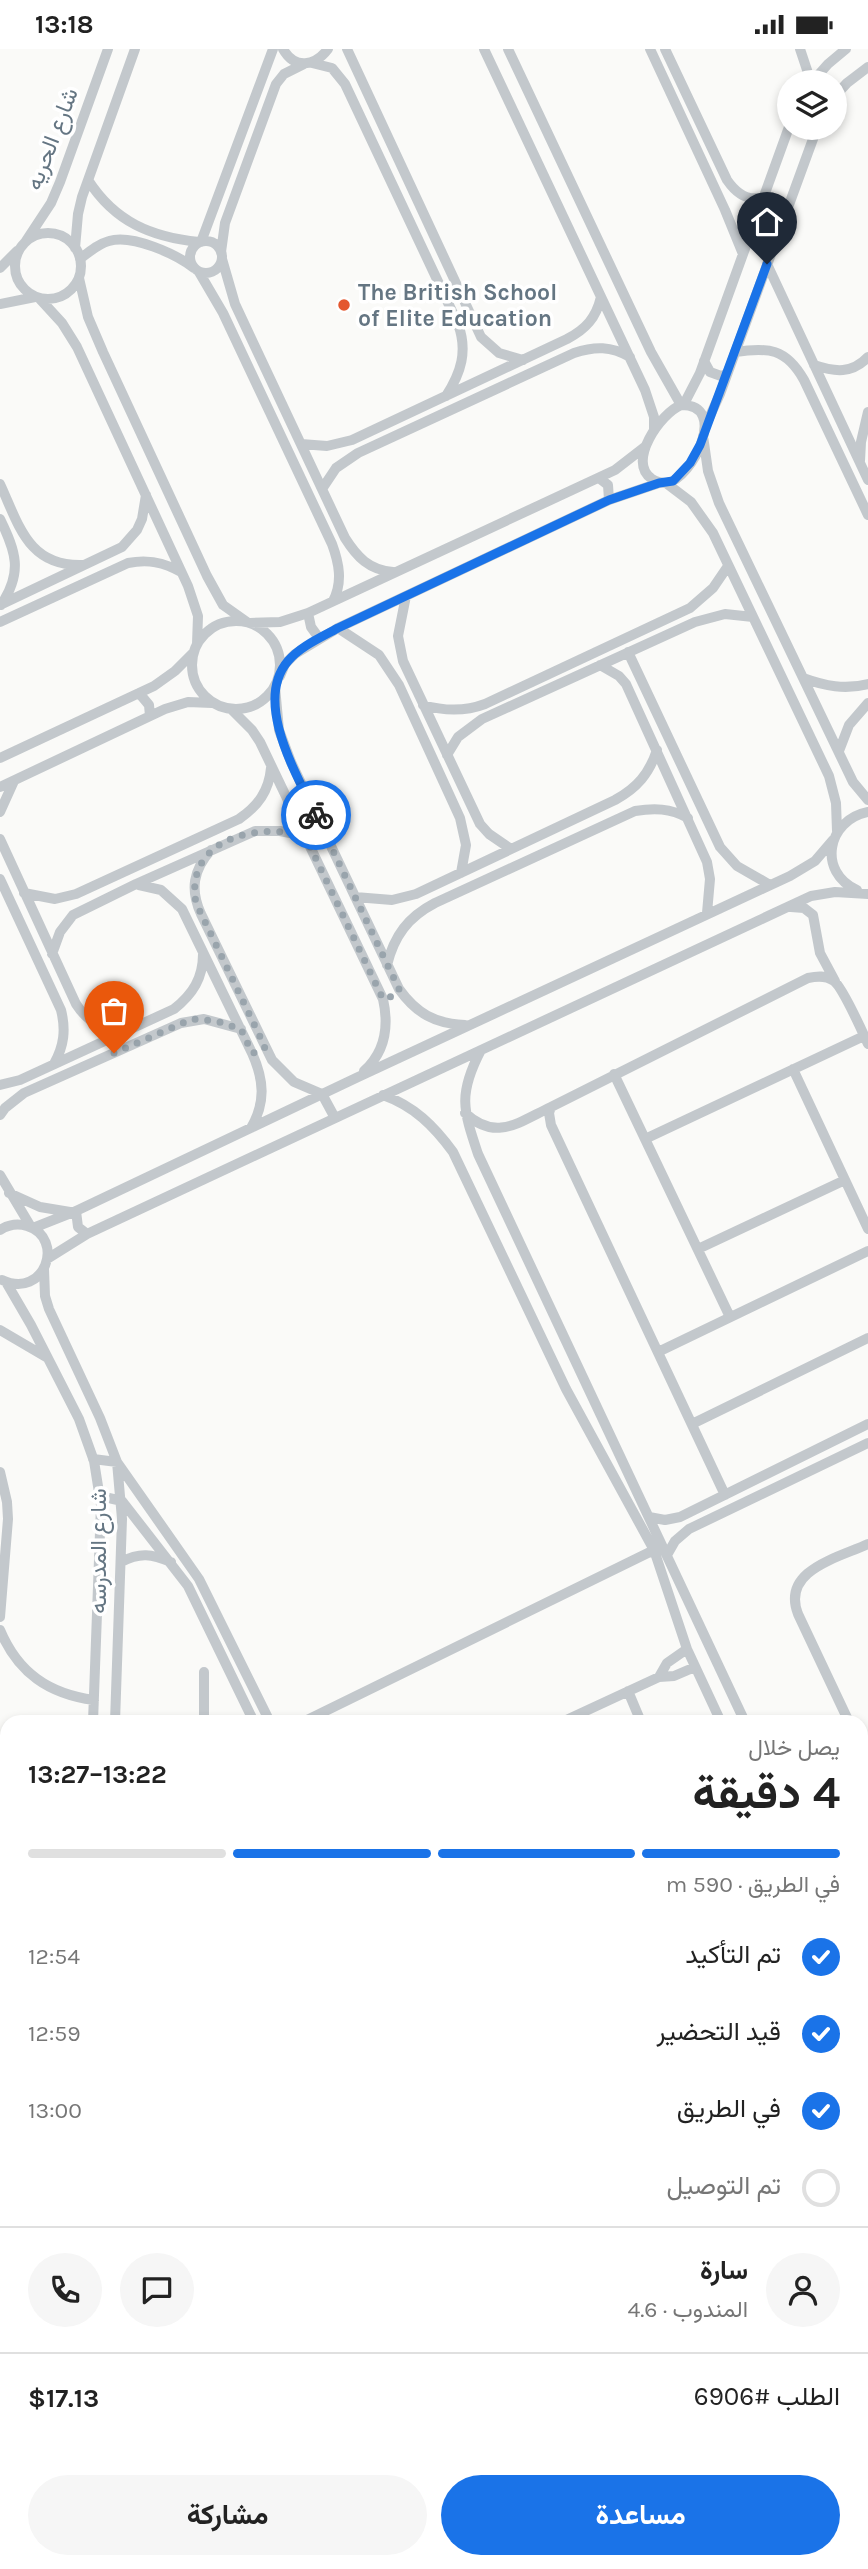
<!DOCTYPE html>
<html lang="ar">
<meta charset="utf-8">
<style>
:root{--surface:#fff;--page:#f6f6f6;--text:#222;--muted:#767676;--line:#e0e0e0;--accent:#1a73e8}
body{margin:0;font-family:Karla,Vazirmatn,sans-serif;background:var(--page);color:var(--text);direction:rtl;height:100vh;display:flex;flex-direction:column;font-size:26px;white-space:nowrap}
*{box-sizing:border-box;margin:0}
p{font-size:23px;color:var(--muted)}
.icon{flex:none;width:38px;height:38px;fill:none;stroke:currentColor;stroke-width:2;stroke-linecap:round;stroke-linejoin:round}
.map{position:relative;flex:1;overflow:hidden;direction:ltr}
.drawer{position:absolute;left:0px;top:1666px;width:868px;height:854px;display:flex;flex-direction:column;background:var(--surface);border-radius:21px 21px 0 0;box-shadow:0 4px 10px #0003;direction:rtl}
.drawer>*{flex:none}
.fabs{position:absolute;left:777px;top:21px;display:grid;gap:14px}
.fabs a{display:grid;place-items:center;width:70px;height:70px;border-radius:50%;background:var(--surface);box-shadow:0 4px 10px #0003;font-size:35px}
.pin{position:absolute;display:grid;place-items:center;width:60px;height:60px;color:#fff;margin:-72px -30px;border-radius:50% 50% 50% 0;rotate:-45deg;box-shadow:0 0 7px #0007}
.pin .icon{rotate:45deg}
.courier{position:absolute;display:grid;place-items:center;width:70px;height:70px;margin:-35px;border:5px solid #1a73e8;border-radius:50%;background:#fff;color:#222;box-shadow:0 2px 9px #0007}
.head em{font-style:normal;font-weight:700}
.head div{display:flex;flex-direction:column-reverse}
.head{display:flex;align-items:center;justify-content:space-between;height:119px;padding:0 28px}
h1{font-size:46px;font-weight:700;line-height:52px}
.bar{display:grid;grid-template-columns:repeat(4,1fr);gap:10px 7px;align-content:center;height:84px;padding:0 28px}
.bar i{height:9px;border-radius:5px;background:var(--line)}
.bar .on{background:var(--accent)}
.bar p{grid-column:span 4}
.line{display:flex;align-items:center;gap:18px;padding:0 28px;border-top:2px solid var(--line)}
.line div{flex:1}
.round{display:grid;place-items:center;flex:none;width:74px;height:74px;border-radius:37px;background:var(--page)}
ol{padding:0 28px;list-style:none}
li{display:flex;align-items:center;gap:21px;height:77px}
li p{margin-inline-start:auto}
li .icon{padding:7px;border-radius:50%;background:var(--accent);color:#fff;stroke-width:4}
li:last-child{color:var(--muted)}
li i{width:38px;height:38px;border:4px solid var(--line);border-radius:50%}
.primary-button{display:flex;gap:14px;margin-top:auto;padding:14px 28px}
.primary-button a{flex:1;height:80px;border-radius:42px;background:var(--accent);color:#fff;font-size:28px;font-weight:700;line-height:80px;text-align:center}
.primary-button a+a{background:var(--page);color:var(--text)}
.status{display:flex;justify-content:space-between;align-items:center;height:49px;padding:0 35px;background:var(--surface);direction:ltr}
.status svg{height:19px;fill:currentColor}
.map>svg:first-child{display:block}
</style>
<div class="status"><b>13:18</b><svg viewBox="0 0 49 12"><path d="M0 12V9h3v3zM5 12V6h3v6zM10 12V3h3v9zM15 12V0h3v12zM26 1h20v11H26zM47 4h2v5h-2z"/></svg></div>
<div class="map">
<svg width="868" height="2520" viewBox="0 0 868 2520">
<rect width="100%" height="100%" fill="#fafaf8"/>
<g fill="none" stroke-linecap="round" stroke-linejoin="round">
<g stroke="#b5babe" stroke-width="17">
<path id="major" d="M861 1945 868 1942
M861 1966 868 1962
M861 2164 865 2170 862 2179
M0 2351 7 2348
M0 2370 7 2366
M105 2520 119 2513
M145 2520 159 2513"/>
</g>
<path stroke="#c3c8cc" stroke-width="10" d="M283 0C295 21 315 17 328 0
M347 0 481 288 499 304 523 311
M484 0 645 341 654 368V381
M508 0 651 303 681 356
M650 0 725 161 743 205
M665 0 727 131C736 144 748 153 763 148
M800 0 811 33
M312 14 332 19 345 35 458 275C468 302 461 324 446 347
M812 33 828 15 846 0
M835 47 847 34 868 18
M88 131C115 173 151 188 199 193
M15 217a33 33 0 1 1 66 0a33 33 0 1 1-66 0Z
M190 208a16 16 0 1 1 32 0a16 16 0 1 1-32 0Z
M26 192 51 154 60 133 108 0
M201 193 273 0
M75 199 78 165 82 148 135 0
M221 203 225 174 276 35 284 25 304 15
M80 210C89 203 98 195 109 192 132 185 176 205 194 219
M222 210 235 255 345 489C357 508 369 521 393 523
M767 215 868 431
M0 219 17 202
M199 223 223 264 332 495C339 514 343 533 333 552
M79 229 88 268 103 303 207 527 223 556 247 573
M40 250 62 274 77 298 188 537 198 567 197 595
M0 255 35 248
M735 303C768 298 786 299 804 331L868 466
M704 312 710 323 721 327 727 325
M814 316C835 323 852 325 868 308
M684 355 700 324 789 78
M681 356C729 355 693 429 667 434 662 434 657 433 652 430 626 413 661 364 681 356Z
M705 378 720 345 817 79
M703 387 708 422 719 454 853 733 868 751
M301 395 327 397 352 391 567 290C586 280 596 269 601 248
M860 412 861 393 868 363
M599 429 608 436 609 451
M666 434 691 453 713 484 829 727 836 754 837 782
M0 435C19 476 28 518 83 516
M322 440 336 419 358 404 574 304C595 297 611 297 630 308
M0 470C16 503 23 523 1 556
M406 547 398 587 403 612 480 775 489 785 511 800
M0 556 122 498 137 481 142 470 146 446
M308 564 311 578 319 589
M192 616a44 44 0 1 1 88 0a44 44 0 1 1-88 0Z
M0 573 128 514C148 510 164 513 181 523
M250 574 280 573 308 564 615 421 646 397
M338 579 379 606 399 636 460 769 466 796 461 824
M628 603 720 798 737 817 770 836
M600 616 619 627 626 635 707 813 710 830 707 864
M280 627 285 615 295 605 338 579 609 451 659 434
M803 629C825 637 845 641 868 635
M275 638 279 681 291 713 399 940C416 964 435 975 465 976
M139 644 149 656 150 667
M423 656C444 662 464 663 485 655L690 559 713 539 728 517
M232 661 252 681 260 693 383 950C389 977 385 1003 364 1022
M839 702 849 676 868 654
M447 706 458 688 482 670 695 573 725 565 753 568
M0 709 154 637 175 622 194 603
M0 738 165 660 188 653 212 654
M0 763 14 732
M0 790 76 955C87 972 101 981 121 983
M211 801C193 821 190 841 201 865L272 1011 294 1033 322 1045 335 1069
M0 830 61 961C66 981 64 997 54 1015
M139 836 161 841 182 860 252 1004C264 1031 266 1053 251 1079
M857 841C817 823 827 771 868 763
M24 844 55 850 76 845 239 770C258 757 269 742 271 719
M355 848 392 851 416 845 615 751C637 739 649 725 657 701
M791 858 804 859 813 866 820 904 835 932
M52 905 60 883 73 866 136 835 255 782H280L305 787
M387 916C394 887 408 868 435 854L635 762C654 759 670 759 688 769
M481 1001C458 1045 463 1060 478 1105L745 1673
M793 1020 868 1180
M614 1025 730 1268
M0 1036 20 1031 174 960C193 945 203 929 203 905
M383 1046C414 1057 434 1077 453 1103L566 1340 654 1501 687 1600 721 1673
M465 1064C496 1093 519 1073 551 1058
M0 1066 5 1059 24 1044 181 974 204 970 241 980
M645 1090 864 987
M0 1126 31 1178
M9 1144 40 1158 70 1163
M76 1162 78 1178 87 1185
M33 1179 76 1162 356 1029 790 827 815 812 833 791
M0 1181C8 1176 17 1174 27 1177 66 1189 45 1251 2 1231
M698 1200 845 1131
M47 1210 87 1185 811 847 835 843 868 845
M44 1220 45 1247 49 1260 100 1369 117 1413 122 1470 115 1673
M6 1233 31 1276 79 1370 94 1412 101 1456 93 1673
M0 1281 46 1308
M658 1303 868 1202
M692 1375 868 1289
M93 1410 117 1413 199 1530 270 1673
M0 1423 7 1453 8 1470 0 1568
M725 1446 551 1076 549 1064 551 1058 808 929C817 927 826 926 834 932 843 939 862 982 868 995
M100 1447 122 1452 188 1537 254 1673
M649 1468 665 1471 680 1468 868 1375
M667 1506 675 1492 689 1480 868 1394
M121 1513C140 1503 152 1505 171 1513
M0 1581C18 1624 49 1645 94 1651
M659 1628 667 1614 687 1600
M628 1642 641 1673
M204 1673V1623
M303 1673 654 1501
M562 1673 659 1628 674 1627 695 1618
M849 1673 798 1565C781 1521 838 1509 868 1495
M861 1699 868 1714
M0 1751 7 1752
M0 1765 7 1766
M861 1827 868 1824
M861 1901 868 1907
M861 1929 868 1926
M0 1947 7 1946
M0 1962H7
M0 2151 7 2166
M0 2285 7 2288
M0 2334 7 2331
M0 2385 7 2382"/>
<use href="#major" stroke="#fff" stroke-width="14"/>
</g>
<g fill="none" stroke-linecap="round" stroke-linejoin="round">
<path stroke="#99a4ac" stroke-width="7" stroke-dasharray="0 12.6" d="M114 1004 192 970 216 972 241 980 252 1004 260 1003 265 998 196 854C184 790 257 773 305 787L383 950 396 946 399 940 316 766"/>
<path stroke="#1a73e8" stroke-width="9" d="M316 766C297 726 253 653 288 612 301 597 320 589 338 579L609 451 659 434 673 432 690 414 700 396 767 215"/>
</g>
<circle fill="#e4572e" stroke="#fff" stroke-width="2.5" cx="344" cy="256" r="7"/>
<g text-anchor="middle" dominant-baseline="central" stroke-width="7" stroke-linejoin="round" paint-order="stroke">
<g font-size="23" fill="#657683" stroke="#fff">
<text transform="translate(52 90) rotate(-69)">شارع الحريه</text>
<text transform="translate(98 1502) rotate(-90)">شارع المدرسه</text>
</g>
<g font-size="23" font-weight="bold" fill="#657683" stroke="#fff" text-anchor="start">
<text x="358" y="243">The British School<tspan x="358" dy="26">of Elite Education</tspan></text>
</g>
</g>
</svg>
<div class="fabs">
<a><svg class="icon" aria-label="layers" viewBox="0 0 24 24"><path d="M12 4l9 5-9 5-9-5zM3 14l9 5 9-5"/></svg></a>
</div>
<div class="pin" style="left:114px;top:1004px;background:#ea580c"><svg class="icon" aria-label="bag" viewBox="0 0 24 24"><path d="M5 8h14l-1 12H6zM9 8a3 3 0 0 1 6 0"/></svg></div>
<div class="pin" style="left:767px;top:215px;background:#1f2937"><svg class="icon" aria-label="home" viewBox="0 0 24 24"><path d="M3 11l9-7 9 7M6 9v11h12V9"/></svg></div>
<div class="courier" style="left:316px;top:766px"><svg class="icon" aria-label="bike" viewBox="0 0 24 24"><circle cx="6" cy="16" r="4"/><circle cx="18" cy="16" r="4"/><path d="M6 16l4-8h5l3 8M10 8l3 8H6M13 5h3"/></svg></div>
<section class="drawer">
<div class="head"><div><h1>4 دقيقة</h1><p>يصل خلال</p></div><em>13:22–13:27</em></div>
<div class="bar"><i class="on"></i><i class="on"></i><i class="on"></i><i></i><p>في الطريق · 590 m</p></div>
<ol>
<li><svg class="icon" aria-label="check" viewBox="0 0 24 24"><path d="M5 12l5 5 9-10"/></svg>تم التأكيد<p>12:54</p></li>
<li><svg class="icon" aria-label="check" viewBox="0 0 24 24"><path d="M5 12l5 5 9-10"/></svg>قيد التحضير<p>12:59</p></li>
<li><svg class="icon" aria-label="check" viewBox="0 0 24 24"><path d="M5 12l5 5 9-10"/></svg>في الطريق<p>13:00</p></li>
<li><i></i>تم التوصيل</li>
</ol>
<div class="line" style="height:126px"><a class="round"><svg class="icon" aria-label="person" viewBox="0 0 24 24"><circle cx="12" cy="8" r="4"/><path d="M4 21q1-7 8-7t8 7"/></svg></a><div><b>سارة</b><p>المندوب · 4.6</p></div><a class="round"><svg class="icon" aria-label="chat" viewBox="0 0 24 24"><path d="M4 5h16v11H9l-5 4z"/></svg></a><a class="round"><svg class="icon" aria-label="phone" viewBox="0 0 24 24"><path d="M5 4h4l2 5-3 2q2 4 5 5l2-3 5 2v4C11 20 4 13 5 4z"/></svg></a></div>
<div class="line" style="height:91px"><div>الطلب #6906</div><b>$17.13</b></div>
<div class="primary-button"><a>مساعدة</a><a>مشاركة</a></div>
</section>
</div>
